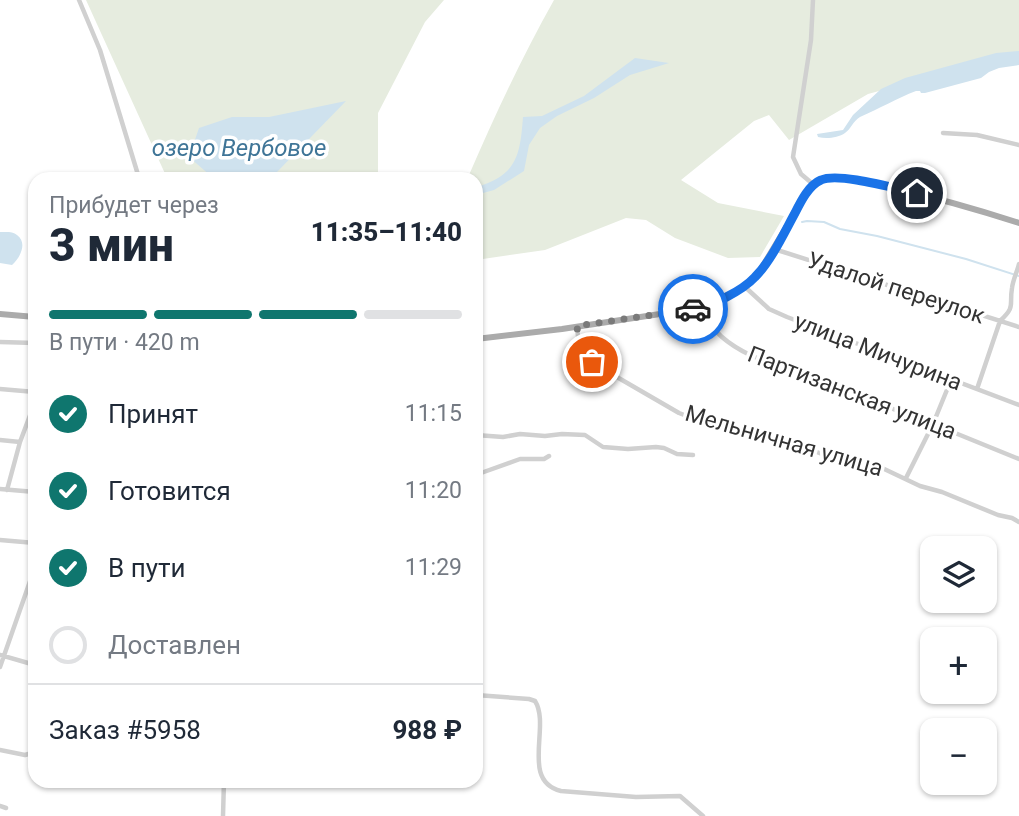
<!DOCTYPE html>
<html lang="ru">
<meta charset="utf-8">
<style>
:root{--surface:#fff;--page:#f6f6f7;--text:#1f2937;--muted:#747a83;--line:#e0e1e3;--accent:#0f766e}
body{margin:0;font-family:Roboto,sans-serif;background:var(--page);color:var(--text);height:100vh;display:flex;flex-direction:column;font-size:26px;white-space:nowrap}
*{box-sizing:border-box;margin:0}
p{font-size:23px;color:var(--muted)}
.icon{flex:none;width:38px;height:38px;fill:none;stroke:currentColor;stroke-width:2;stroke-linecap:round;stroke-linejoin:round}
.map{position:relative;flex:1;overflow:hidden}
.panel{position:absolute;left:28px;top:172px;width:455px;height:616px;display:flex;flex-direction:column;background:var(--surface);border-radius:21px;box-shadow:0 2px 5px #0004}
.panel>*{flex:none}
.buttons{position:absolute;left:920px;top:536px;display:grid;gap:14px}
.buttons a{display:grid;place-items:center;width:77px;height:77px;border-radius:14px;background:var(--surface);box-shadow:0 2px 5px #0004;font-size:35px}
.pin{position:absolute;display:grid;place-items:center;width:60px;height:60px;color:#fff;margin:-30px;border:4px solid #fff;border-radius:50%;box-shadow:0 2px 7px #0007}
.courier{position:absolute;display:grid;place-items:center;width:70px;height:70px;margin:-35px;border:5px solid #1a73e8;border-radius:50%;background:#fff;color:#222;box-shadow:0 2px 9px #0007}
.head em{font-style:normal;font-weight:800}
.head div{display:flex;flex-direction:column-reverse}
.head{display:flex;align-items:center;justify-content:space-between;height:119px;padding:0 21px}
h1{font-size:46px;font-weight:800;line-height:52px}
.bar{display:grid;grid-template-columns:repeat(4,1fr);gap:10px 7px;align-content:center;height:84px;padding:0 21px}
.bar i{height:9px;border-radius:5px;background:var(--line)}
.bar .active{background:var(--accent)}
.bar p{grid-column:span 4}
.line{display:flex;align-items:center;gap:18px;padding:0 21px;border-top:2px solid var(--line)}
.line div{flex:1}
ol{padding:0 21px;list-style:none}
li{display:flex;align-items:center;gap:21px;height:77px}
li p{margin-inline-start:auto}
li .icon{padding:7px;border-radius:50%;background:var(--accent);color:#fff;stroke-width:4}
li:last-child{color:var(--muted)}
li i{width:38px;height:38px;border:4px solid var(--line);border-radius:50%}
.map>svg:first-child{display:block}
</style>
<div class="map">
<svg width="1019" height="816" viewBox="0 0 1019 816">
<rect width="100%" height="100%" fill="#fff"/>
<path fill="#e6ecdf" d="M86 0H444L425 22 378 113V173L390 172 403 178H167Z
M554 0H1019V53L868 94 789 140 769 115 754 121 681 180 718 203 784 216 760 257 728 258 675 238 646 220 626 218 545 250 476 260V178H455L469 175C495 115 522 57 554 0Z"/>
<path fill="#cfe2ee" d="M1019 51V65L999 68 989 72 981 78 925 93H921L920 91H916C897 98 879 109 860 117 853 121 851 129 845 133 838 138 826 139 818 137L817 134 843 130 853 115 881 89 905 78 996 53Z
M635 58 669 63 630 75 594 98 557 116 540 128 529 145 524 171 494 190 476 195V187C517 175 520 156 523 117L542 116 584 96Z
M346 101 277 172 249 178 212 177 189 157 199 128 232 117H269Z
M0 232C5 232 13 231 17 235 28 243 20 258 12 265L0 263Z"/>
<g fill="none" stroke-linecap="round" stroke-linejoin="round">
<path stroke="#cfe2ee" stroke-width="2" d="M802 222 807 221 824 222 840 229 877 236 966 259 1019 276"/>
<path stroke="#d0d0d0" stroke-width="4.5" d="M79 0 100 50 139 178
M813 0 811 40 793 157 801 174 814 185
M943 133 977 135 1019 145
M774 249 1019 327
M744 286 769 309 787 317 1019 405
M699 308C713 332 727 344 752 356L933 424 1019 459
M577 327 579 346 591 362 679 413 710 425 806 448 830 457 880 467 920 486 942 492 998 515 1012 518 1019 522
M0 342 35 343
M0 389 35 392
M977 389 1000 321C1016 306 1009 306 1012 288 1013 280 1017 272 1019 264
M476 435 503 437 520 434 545 436 562 434 585 435 603 447 628 449 656 447 664 448 677 454 693 455
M0 440 20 442
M476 473H481L520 459H544L549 456
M906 478 933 424 951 380
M0 489 35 492
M7 490 20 442 35 402
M0 540 35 543
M0 655 35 665
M476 661C479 673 483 683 479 695
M0 667 35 567
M476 695 529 699 535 701C551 726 520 781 561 791L636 797 680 796 703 816
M0 750 25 755 35 752
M0 806 6 808
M223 816 224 780"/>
<path stroke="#ababab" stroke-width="6" d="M0 314 35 317
M476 339 562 329 699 308 722 299 744 286 758 274 808 191C814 186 818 180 826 179 846 175 870 183 889 187 933 197 976 209 1019 223"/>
</g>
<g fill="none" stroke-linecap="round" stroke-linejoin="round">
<path stroke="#7a7a7a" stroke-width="7" stroke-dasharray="0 12.6" d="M592 362 579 346 577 326 693 309"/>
<path stroke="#1a73e8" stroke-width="9" d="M693 309C712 306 742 291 755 277 771 261 784 233 795 213 801 201 809 185 821 180 839 172 897 189 917 193"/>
</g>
<g text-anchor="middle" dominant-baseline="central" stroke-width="7" stroke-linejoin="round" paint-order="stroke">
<g font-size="23" fill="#333" stroke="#fff">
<text transform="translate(896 288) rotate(18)">Удалой переулок</text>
<text transform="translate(878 352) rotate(21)">улица Мичурина</text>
<text transform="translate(852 393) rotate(21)">Партизанская улица</text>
<text transform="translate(784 441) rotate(16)">Мельничная улица</text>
</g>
<g font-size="24" font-style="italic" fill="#3f7597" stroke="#fff">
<text x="239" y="148">озеро Вербовое</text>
</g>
</g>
</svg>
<div class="buttons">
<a><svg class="icon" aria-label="layers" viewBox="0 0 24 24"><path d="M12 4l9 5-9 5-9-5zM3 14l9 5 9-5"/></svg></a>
<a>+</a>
<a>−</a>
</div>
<div class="pin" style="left:592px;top:362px;background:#ea580c"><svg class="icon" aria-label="bag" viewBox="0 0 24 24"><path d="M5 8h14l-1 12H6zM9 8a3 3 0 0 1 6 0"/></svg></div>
<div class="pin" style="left:917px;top:193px;background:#1f2937"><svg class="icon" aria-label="home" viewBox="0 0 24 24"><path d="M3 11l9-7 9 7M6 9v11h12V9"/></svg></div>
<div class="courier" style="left:693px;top:309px"><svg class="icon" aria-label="car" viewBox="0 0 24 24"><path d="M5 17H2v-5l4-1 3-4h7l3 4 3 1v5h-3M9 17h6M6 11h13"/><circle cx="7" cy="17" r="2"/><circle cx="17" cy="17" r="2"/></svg></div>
<section class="panel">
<div class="head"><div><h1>3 мин</h1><p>Прибудет через</p></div><em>11:35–11:40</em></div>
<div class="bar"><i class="active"></i><i class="active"></i><i class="active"></i><i></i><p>В пути · 420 m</p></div>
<ol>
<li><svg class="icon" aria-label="check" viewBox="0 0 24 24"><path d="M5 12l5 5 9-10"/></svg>Принят<p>11:15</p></li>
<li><svg class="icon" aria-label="check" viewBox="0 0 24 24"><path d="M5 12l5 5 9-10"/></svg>Готовится<p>11:20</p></li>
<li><svg class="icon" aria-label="check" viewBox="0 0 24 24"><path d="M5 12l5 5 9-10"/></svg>В пути<p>11:29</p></li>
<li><i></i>Доставлен</li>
</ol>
<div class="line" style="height:91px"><div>Заказ #5958</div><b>988 ₽</b></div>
</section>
</div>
